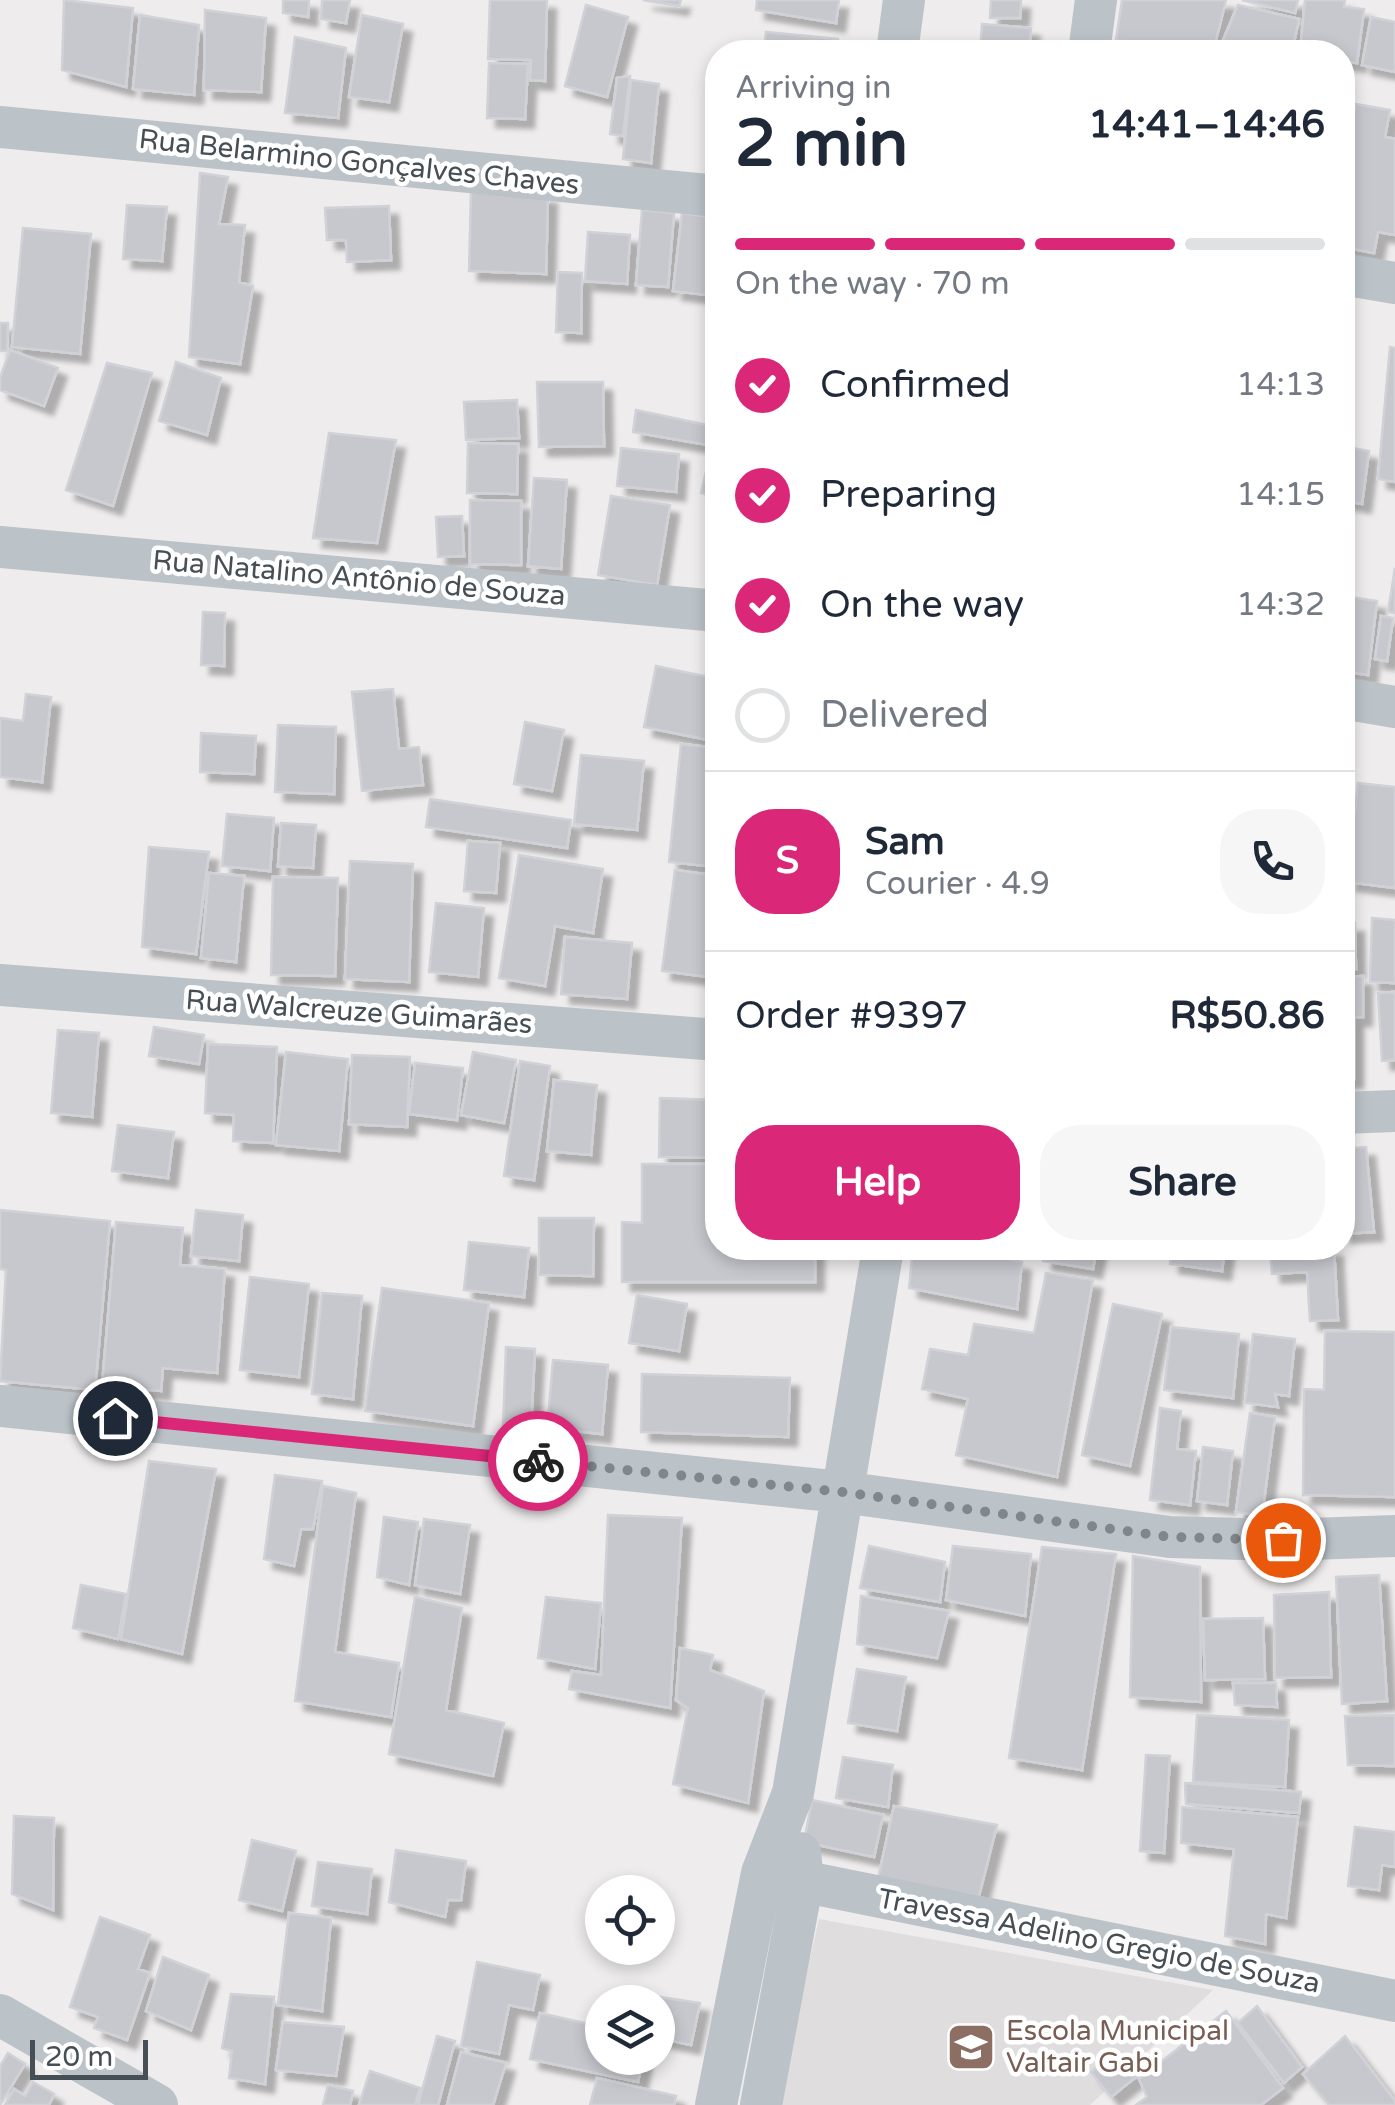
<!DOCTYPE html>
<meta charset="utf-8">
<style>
:root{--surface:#fff;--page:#f6f6f7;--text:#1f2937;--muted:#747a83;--line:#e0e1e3;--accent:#db2777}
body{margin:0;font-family:"Varela Round",sans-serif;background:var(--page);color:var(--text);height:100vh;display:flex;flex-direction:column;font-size:38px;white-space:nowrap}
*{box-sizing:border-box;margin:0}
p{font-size:32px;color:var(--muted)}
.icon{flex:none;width:55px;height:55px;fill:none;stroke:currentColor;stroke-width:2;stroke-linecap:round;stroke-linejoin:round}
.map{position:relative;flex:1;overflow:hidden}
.sheet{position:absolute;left:705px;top:40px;width:650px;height:1220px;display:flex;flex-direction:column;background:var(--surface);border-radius:40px;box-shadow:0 5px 15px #0003}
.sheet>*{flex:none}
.buttons{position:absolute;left:585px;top:1875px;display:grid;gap:20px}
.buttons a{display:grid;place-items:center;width:90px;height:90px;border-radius:50%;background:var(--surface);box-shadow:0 5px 15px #0003;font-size:50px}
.scale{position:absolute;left:30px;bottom:25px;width:118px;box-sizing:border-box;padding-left:10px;border:5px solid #464f56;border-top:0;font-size:28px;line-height:35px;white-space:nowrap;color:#464f56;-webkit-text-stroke:8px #fff;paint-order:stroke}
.pin{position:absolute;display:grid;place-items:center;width:85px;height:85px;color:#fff;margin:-42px;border:5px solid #fff;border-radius:50%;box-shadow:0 2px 10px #0007}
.courier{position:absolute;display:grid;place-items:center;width:100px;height:100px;margin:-50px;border:8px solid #db2777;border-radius:50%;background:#fff;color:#222;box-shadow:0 2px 12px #0007}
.overview em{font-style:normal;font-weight:700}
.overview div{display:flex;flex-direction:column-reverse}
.overview{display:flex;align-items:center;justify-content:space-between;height:170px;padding:0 30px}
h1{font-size:65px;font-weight:700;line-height:75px}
.bar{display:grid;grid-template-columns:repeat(4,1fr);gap:15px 10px;align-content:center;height:120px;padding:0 30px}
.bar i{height:12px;border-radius:8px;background:var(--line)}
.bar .active{background:var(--accent)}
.bar p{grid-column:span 4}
.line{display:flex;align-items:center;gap:25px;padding:0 30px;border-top:2px solid var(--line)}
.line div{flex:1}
.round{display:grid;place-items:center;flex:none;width:105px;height:105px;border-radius:40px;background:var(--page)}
ol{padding:0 30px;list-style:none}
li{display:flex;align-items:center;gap:30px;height:110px}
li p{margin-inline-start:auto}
li .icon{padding:10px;border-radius:50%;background:var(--accent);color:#fff;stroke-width:4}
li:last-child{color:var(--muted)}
li i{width:55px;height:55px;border:5px solid var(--line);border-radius:50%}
.cta{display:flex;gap:20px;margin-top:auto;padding:20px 30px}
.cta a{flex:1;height:115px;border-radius:40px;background:var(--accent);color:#fff;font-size:40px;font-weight:700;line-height:115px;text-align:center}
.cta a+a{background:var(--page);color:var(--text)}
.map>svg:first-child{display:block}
</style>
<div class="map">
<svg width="1395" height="2105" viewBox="0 0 1395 2105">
<defs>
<filter id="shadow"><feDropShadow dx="9" dy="9" stdDeviation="2.5" flood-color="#0004"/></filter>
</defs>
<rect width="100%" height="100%" fill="#eeecec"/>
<path fill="#dfdddd" d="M819 1919 1213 1990 1090 2105H777Z"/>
<path fill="#c7c8ce" stroke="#d0d2d7" stroke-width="2.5" filter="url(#shadow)" d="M64 0 133 8 126 87 62 70Z
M283 0H309L308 17 283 13Z
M322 0H350L346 23 321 19Z
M490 0H547L545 81 530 80 531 60 488 59Z
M643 0H681L679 6Z
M757 0H839L836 23 756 10Z
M991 0H1021L1020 18H990Z
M1122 0H1226L1213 52H1188L1116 40Z
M1242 0H1298L1295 13Z
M1305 0H1345L1344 7 1364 9 1357 63 1342 61V52H1300Z
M586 5 628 17 607 97 565 86Z
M1238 5 1299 19 1292 52H1218Z
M205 10 266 18 261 92 204 90Z
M140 15 199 25 194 95 133 89Z
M362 15 403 24 389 102 349 97Z
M1371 17 1395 22V72L1362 65Z
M982 24 1031 28 1029 52H980Z
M766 32 838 39 837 52H764Z
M295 37 346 48 338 118 285 113Z
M489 63 528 64 525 119 487 118Z
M630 76 623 136 610 134 617 78Z
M631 80 659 84 651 163 623 159Z
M1356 104 1390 110 1385 137 1395 139V235L1378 232 1374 253 1342 247V177Z
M200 173 228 177 219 224 245 225 239 282 253 286 240 364 189 357Z
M471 192 548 195 546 274 469 271Z
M127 205 167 207 162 261 123 259Z
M389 206 391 260 347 262 346 240H327L325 208Z
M642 210 674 213 668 287 636 285Z
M682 213 717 218 708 295 673 291Z
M23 228 91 234 80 354 12 347Z
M588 232 630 235 627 284 585 281Z
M558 272 582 273 581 333 556 332Z
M0 323H8L7 351H0Z
M1390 347 1395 348V482L1378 479Z
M10 350 58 368 44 406 0 390V378Z
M176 362 221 378 207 435 159 421Z
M107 363 152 373 113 506 66 490Z
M537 382H603L604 446 539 447Z
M517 400 519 438 466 440 464 402Z
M636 410 712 426 708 445 633 432Z
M329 433 396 440 377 543 313 538Z
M468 443 518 444 517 494 467 493Z
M1342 446 1369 451 1362 504 1342 500Z
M621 448 679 454 676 492 617 486Z
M711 450 718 452V497L701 493Z
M534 478 567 480 561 569 528 566Z
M611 496 670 505 657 585 598 575Z
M470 500 521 501V565L470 564Z
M462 516 464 556 438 557 436 517Z
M718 525V567L712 566Z
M1395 568V613L1388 612Z
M1344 596 1377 601 1368 675 1342 671Z
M203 612 225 613 224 666 201 665Z
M1381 616 1393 618 1387 661 1375 659Z
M656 666 718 679V742L644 727Z
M393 689 399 749 419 747 423 785 362 791 352 692Z
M26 694 51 697 42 782 0 777V718L23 721Z
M525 722 564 730 552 791 514 784Z
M278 725 336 727 334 794 275 792Z
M201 733 256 736 254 774 200 772Z
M681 744 718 748V867L669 862Z
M581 755 644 761 637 830 574 824Z
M1358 783 1395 787V888L1347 882Z
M430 799 571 820 567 848 426 827Z
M227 814 274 818 270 871 222 866Z
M281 823 316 825 313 868 278 866Z
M468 841 500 843 496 893 464 891Z
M149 847 209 852 196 954 142 947Z
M519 855 603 869 593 933 555 926 545 986 499 978Z
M350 861 413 864 409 982 345 979Z
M675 870 718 876V1009L711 1008 716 978 662 971Z
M209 873 244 876 236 962 201 958Z
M273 877 338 878 335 976 271 975Z
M436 903 484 908 478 977 429 972Z
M1372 918 1395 920V983L1370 982Z
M1355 923 1356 969H1342V924Z
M565 937 632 943 627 999 561 994Z
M1363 976V1017H1354V1079H1342V977Z
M1395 992V1060L1382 1061 1378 993Z
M154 1027 204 1035 199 1064 149 1056Z
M58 1030 99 1033 92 1117 51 1113Z
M208 1044 277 1047 273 1143 233 1141 234 1115 205 1113Z
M286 1052 348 1059 339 1151 276 1145Z
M473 1052 516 1060 504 1123 461 1115Z
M352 1055 410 1057 407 1127 349 1124Z
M520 1061 550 1066 534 1180 504 1176Z
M415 1063 463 1068 457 1120 409 1114Z
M554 1080 597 1085 591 1155 547 1151Z
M660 1098 718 1100V1158L659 1157Z
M118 1125 174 1132 168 1178 112 1171Z
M1366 1147 1374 1232 1342 1234V1149Z
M642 1164H718V1248H815V1282H622V1222L642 1223Z
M0 1210 110 1221 95 1390 0 1381 6 1270 0 1269Z
M196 1210 243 1215 239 1261 191 1256Z
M539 1218H594L593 1276 539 1275Z
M116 1222 183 1228 180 1265 225 1269 217 1373 163 1368 161 1391 102 1386Z
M469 1242 529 1248 524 1297 464 1290Z
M913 1248H955L1022 1262 1017 1309 909 1288Z
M1045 1248H1097L1093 1269 1043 1261Z
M1172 1248H1225L1222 1271 1170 1264Z
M1270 1248H1334L1338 1320 1310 1321 1307 1272 1272 1274Z
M1046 1273 1093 1280 1057 1477 956 1455 968 1399 922 1389 930 1349 968 1355 974 1324 1034 1333Z
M250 1277 309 1284 299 1377 240 1370Z
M382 1288 489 1303 473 1426 365 1411Z
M322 1293 362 1296 353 1399 312 1394Z
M637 1295 687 1304 679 1351 629 1343Z
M1113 1304 1162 1314 1130 1466 1082 1455Z
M1171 1327 1239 1334 1233 1398 1164 1390Z
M1325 1331 1395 1332V1497L1303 1495 1304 1389 1324 1390Z
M1253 1334 1295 1339 1289 1396 1275 1394 1278 1407 1245 1403Z
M506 1347 535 1349 531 1427 503 1425Z
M553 1360 608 1365 602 1434 547 1428Z
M642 1374 790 1378 788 1437 641 1432Z
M1160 1408 1181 1411 1177 1449 1196 1451 1190 1505 1150 1500Z
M1250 1413 1275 1417 1262 1516 1236 1512Z
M1203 1447 1233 1451 1227 1505 1197 1501Z
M149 1461 216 1469 182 1654 121 1639Z
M275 1475 322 1481 313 1529H301L294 1566 264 1559Z
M323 1486 356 1493 335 1652 399 1663 391 1717 295 1701Z
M608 1515 682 1518 670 1708 569 1689 572 1671 601 1675Z
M384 1517 418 1522 409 1585 377 1577Z
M424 1519 470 1525 460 1594 415 1585Z
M869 1546 945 1562 940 1602 860 1588Z
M953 1546 1031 1554 1025 1616 946 1600Z
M1042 1547 1116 1554 1082 1770 1009 1758Z
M1133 1556 1200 1567 1201 1702 1130 1697Z
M1379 1575 1387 1701 1342 1704 1336 1577Z
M81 1585 126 1594 118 1639 73 1628Z
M1329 1592 1331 1677 1275 1678 1274 1595Z
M861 1596 949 1611 937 1658 857 1644Z
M415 1597 462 1608 446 1710 504 1723 493 1776 389 1754Z
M546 1597 601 1603 595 1669 538 1658Z
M1263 1618 1265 1679 1205 1680 1203 1619Z
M680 1648 713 1655 710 1670 764 1691 748 1803 673 1784 688 1708 676 1700Z
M857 1669 906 1677 897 1731 848 1723Z
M1233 1683H1276L1277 1707 1235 1705Z
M1197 1715 1289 1720 1285 1787 1193 1782Z
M1395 1715V1766L1348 1765 1345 1716Z
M1146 1755 1170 1756 1164 1853 1140 1851Z
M843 1757 893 1765 888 1807 836 1798Z
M1185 1783 1301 1792 1299 1813 1186 1804Z
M812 1800 883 1815 874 1857 804 1842Z
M894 1806 997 1825 979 1896 878 1879Z
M1182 1807 1298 1817 1286 1918 1266 1914 1265 1944 1225 1936 1234 1849 1181 1843Z
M14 1816 54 1818 53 1910 12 1894Z
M1355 1827 1395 1832V1867L1382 1865 1379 1890 1348 1886Z
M252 1840 296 1851 282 1911 239 1900Z
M396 1850 466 1861 461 1900H448L445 1917 389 1902Z
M318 1862 372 1869 367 1914 312 1906Z
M289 1913 331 1918 322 2011 278 2005Z
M100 1917 150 1935 138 1969 150 1973 127 2040 94 2028 98 2017 70 2007Z
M163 1957 209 1975 191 2030 146 2011Z
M477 1962 540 1975 533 2010 509 2005 499 2054 461 2046Z
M621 1991 700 2003 691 2045 658 2038V2002H619Z
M231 1994 274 1997 265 2084 229 2078 232 2051 222 2048Z
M1257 2006 1302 2067 1284 2083 1238 2023Z
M1226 2011 1283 2088 1261 2105H1136L1147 2097 1139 2079Z
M540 2013 602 2027V2058H643L638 2082 530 2059Z
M283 2022 344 2027 336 2076 276 2070Z
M437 2036 455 2041 438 2105H418Z
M1345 2036 1395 2101V2105H1329L1303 2074Z
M1118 2051 1136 2077 1111 2097 1091 2072Z
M461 2052 506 2063 493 2105H447Z
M8 2053 25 2064 0 2105V2066Z
M370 2071 420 2088 415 2105H359Z
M597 2078 676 2096 674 2105H590Z
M33 2082 54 2094 49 2105H5L14 2089 25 2096Z
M328 2085 353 2091 350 2105H323Z"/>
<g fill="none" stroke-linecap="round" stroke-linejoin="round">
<path stroke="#bbc3c9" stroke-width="42" d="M897 52 904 0
M1089 52 1096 0
M0 127 718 196
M1342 274 1395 283
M0 547 718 611
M1342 698 1395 707
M0 985 718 1040
M1342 1113 1395 1111
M0 1406 842 1492 1170 1537 1283 1540 1395 1536
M762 1873 1395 2001
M0 2015 157 2105
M716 2105 762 1873 793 1793 883 1248
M761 2105 803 1880 800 1853"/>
</g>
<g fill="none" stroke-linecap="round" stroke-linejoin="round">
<path stroke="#81868a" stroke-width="10" stroke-dasharray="0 18" d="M538 1461 842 1492 1170 1537 1283 1540"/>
<path stroke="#db2777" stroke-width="12" d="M115 1418 538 1461"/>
</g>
<defs>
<g id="school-square" transform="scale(2.5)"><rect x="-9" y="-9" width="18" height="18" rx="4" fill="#8d6e63" stroke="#fff"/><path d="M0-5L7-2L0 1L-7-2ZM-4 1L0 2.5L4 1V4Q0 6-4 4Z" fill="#fff"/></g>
</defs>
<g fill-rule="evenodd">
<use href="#school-square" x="971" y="2047"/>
</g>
<g text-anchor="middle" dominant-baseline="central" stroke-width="9" stroke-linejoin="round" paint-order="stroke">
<g font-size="28" fill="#464f56" stroke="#fff">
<text transform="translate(359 162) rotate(6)">Rua Belarmino Gonçalves Chaves</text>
<text transform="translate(359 578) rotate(5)">Rua Natalino Antônio de Souza</text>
<text transform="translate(359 1012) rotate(4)">Rua Walcreuze Guimarães</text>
<text transform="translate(1099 1941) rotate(11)">Travessa Adelino Gregio de Souza</text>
</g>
<g font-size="28" fill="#785e54" stroke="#fff" text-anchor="start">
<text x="1006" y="2031">Escola Municipal<tspan x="1006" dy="32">Valtair Gabi</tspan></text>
</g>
</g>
</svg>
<div class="buttons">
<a><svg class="icon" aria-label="locate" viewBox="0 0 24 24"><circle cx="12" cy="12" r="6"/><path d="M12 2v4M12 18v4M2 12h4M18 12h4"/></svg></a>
<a><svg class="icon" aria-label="layers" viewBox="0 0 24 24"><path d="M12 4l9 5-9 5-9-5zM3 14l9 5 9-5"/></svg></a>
</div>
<div class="scale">20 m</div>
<div class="pin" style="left:1283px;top:1540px;background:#ea580c"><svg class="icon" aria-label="bag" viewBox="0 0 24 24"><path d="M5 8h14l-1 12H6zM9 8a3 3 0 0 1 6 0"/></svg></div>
<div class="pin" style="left:115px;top:1418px;background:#1f2937"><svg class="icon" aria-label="home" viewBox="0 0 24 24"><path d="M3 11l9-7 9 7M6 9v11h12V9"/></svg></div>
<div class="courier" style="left:538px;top:1461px"><svg class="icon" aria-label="bike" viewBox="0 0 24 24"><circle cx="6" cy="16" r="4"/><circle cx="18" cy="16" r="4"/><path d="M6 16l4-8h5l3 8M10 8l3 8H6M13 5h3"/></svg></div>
<section class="sheet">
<div class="overview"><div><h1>2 min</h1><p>Arriving in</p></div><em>14:41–14:46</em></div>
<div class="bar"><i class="active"></i><i class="active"></i><i class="active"></i><i></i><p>On the way · 70 m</p></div>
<ol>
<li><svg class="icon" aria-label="check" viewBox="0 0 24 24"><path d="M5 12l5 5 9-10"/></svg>Confirmed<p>14:13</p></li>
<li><svg class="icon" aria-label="check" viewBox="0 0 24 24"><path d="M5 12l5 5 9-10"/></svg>Preparing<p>14:15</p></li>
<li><svg class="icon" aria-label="check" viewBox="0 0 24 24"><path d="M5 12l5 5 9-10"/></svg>On the way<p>14:32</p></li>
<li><i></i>Delivered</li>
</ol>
<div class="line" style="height:180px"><b class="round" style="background:var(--accent);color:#fff">S</b><div><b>Sam</b><p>Courier · 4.9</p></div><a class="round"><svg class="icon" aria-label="phone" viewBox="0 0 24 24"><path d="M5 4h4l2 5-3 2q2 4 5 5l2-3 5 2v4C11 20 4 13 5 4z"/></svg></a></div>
<div class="line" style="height:130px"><div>Order #9397</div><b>R$50.86</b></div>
<div class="cta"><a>Help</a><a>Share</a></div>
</section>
</div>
